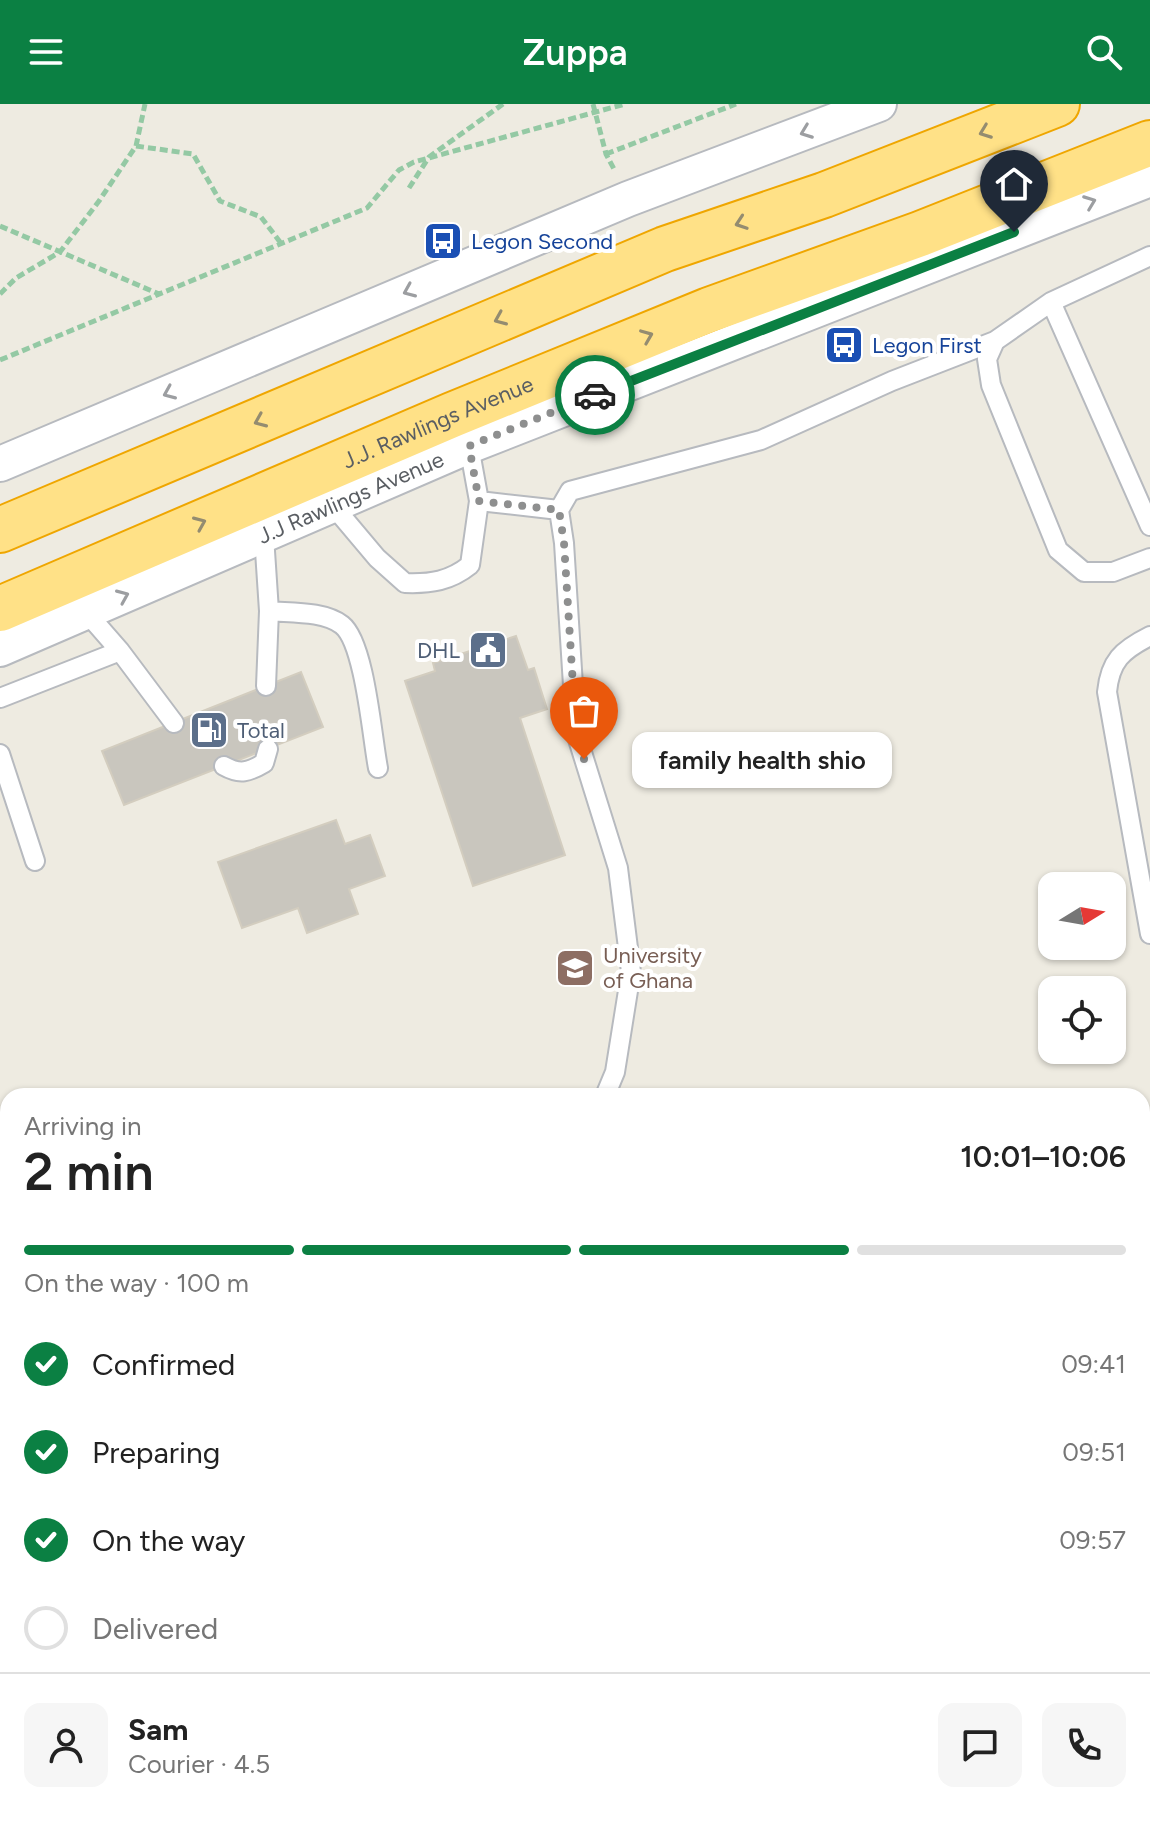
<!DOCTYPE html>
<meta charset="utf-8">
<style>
:root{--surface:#fff;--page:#f6f6f6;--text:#222;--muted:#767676;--line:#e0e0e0;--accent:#0b8043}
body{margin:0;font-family:Figtree,sans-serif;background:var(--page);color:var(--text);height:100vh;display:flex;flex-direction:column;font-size:30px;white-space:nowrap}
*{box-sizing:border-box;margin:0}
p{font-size:26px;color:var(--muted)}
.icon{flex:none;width:44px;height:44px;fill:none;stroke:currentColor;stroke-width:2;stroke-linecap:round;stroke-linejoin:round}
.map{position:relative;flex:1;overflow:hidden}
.panel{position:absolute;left:0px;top:984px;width:1150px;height:744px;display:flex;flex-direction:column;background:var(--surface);border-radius:24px 24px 0 0;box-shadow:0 2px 6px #0004}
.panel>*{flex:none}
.needle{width:52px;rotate:79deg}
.fabs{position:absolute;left:1038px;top:768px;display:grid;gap:16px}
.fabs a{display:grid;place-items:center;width:88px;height:88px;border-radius:16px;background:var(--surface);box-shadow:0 2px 6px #0004;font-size:40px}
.pin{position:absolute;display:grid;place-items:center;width:68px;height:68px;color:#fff;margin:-82px -34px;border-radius:50% 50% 50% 0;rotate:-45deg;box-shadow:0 0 8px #0007}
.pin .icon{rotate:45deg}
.courier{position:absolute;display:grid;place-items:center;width:80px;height:80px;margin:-40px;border:6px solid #0b8043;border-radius:50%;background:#fff;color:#222;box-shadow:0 2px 10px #0007}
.bubble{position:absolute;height:56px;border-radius:16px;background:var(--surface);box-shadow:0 2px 6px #0004;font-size:26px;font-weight:600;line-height:56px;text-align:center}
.overview em{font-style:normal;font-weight:600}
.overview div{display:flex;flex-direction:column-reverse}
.overview{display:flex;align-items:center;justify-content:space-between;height:136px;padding:0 24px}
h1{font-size:52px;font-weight:600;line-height:60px}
.bar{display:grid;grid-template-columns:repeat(4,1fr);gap:12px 8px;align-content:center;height:96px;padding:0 24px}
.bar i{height:10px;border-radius:6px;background:var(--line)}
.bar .current{background:var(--accent)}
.bar p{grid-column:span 4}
.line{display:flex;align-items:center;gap:20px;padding:0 24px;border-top:2px solid var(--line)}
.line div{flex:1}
.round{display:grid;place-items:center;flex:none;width:84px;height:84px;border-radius:16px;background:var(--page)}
ol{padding:0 24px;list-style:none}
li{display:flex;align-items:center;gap:24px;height:88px}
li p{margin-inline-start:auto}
li .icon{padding:8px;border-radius:50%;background:var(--accent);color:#fff;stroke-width:4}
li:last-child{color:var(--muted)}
li i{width:44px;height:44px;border:4px solid var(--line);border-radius:50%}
header{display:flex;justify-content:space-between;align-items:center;height:104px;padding:0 24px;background:var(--accent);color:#fff;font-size:36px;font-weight:600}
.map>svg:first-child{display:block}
</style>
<header><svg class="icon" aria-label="menu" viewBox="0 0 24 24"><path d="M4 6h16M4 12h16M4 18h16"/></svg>Zuppa<svg class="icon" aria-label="search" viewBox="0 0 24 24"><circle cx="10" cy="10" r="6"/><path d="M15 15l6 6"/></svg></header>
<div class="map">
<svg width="1150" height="1728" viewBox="0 0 1150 1728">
<defs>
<pattern id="forest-firs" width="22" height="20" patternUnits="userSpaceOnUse" patternTransform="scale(2)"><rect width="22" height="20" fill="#bce7bc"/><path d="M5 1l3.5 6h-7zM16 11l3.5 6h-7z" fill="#9cbe9c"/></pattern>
</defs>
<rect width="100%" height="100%" fill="#eeebe1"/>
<path fill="url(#forest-firs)" d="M1142 1415 1150 1416V1728H627L630 1720H1142Z"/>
<path fill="#c9c6be" stroke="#d3cdbf" stroke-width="2" d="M516 532 528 566 534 564 547 605 520 614 565 751 473 782 405 577 435 567 433 559Z
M301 568 323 623 124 701 102 647Z
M336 716 345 740 370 731 385 772 349 785 358 810 307 829 298 804 242 824 218 758Z"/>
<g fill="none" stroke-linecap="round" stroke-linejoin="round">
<g stroke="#b7babf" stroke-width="22">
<path id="lane" d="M1051 198 1150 422
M995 237 987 255 991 281 1058 446 1084 468H1113L1150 454
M479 397 559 406
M334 403 377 454 405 479C431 480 450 477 470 461L479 397 469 342
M264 432 269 507 266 582
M269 507C291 509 324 507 342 521 365 539 372 634 378 664
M86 508 120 547 174 619
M1150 532C1122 546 1110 557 1107 588L1150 830
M0 594 120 547
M0 650 35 757
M224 662C240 671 249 668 264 659L268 645
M605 992 615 968 631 868 618 764 576 629 564 439 559 406 570 387 761 336 892 277 995 237 1051 198 1150 152
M0 1353 8 1351"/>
</g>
<g stroke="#b7babf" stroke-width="38">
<g id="street">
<path d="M0 360 628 95 879 0"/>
<path id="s1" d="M0 545 469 342 1150 75"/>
</g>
</g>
<g stroke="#efa600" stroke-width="48">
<g id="highway">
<path d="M0 426 665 145 824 91 1057 0"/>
<path id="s2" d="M0 505 452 311 709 206 920 130 1150 39"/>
</g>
</g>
<path stroke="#94c9a4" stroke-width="5" stroke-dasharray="8 4" stroke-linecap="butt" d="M593 0 606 50 615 67
M136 42 193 50 220 97 261 113 280 138
M606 50 736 0
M409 84 429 53 503 0
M0 122 159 190
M0 190 16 174 60 148 99 97 136 42 145 0
M0 256 367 104 399 66 414 58 625 0"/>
<use href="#lane" stroke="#fff" stroke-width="18"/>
<use href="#street" stroke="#fff" stroke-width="34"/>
<use href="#highway" stroke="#ffe187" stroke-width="44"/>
</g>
<defs><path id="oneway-chevron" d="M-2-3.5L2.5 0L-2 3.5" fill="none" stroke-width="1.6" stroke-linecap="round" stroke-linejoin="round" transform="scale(2)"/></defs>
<g stroke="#9c9ea1">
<use href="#oneway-chevron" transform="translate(806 28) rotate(159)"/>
<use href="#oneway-chevron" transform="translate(1090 98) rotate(-21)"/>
<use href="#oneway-chevron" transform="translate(409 187) rotate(157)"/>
<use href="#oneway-chevron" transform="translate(169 289) rotate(157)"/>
<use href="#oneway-chevron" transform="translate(123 492) rotate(-23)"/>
</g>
<g stroke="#948c70">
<use href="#oneway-chevron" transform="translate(985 28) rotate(159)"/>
<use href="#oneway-chevron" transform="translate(741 119) rotate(161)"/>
<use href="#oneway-chevron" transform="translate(500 215) rotate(157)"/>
<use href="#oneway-chevron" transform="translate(647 232) rotate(-22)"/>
<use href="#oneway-chevron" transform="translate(260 317) rotate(157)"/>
<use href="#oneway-chevron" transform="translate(200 419) rotate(-23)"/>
</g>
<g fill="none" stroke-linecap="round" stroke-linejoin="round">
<path stroke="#8e8f8f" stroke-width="8" stroke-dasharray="0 14.4" d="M584 655 576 629 564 439 559 406 479 397 469 342 595 291"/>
<path stroke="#0b8043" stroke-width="10" d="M595 291 1014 128"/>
</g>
<defs>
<g id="bus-square" transform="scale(2)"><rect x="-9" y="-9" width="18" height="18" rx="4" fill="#1a4fb4" stroke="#fff"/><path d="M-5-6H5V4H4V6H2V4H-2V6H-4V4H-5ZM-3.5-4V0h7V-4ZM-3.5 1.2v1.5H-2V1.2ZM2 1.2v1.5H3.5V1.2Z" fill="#fff"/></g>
<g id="civic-square" transform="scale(2)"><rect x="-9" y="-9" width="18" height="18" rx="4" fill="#5c6f8a" stroke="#fff"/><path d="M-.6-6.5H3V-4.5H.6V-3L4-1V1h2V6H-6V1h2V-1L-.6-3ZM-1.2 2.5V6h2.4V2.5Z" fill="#fff"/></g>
<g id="fuel-square" transform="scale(2)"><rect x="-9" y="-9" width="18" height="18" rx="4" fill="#5c6f8a" stroke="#fff"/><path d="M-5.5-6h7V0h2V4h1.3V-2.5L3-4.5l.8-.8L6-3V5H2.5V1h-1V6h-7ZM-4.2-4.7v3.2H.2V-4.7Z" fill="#fff"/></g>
<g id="university-square" transform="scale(2)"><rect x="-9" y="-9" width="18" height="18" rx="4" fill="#8d6e63" stroke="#fff"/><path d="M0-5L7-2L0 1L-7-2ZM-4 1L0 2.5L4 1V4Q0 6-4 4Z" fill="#fff"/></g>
</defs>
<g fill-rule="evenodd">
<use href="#bus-square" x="443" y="137"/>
<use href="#bus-square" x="844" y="241"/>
<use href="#civic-square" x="488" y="546"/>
<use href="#fuel-square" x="209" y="626"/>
<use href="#university-square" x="575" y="864"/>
</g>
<g text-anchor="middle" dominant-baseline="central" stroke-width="8" stroke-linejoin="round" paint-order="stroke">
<g font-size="22" fill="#164399" stroke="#fff" text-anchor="start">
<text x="471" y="137">Legon Second</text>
<text x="872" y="241">Legon First</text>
</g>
<g font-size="22" fill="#5a5e63" stroke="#fff">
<text stroke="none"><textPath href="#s2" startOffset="476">J.J. Rawlings Avenue</textPath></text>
<text stroke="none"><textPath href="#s1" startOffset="382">J.J Rawlings Avenue</textPath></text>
</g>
<g font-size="22" fill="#4e5e75" stroke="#fff" text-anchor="end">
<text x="460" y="546">DHL</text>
<text x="237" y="626" text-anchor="start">Total</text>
</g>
<g font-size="22" fill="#785e54" stroke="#fff" text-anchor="start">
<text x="603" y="851">University<tspan x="603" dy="25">of Ghana</tspan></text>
</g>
</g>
</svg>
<div class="fabs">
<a><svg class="needle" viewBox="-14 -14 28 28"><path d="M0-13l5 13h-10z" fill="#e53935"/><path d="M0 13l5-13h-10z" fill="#767676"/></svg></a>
<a><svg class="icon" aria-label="locate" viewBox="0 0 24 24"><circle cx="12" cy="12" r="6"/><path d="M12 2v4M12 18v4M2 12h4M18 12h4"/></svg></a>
</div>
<div class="pin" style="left:584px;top:655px;background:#ea580c"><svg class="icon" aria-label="bag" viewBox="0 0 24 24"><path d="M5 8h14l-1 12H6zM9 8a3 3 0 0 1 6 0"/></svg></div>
<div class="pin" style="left:1014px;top:128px;background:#1f2937"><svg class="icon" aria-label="home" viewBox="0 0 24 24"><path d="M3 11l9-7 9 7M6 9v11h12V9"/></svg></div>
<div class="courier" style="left:595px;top:291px"><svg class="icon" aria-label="car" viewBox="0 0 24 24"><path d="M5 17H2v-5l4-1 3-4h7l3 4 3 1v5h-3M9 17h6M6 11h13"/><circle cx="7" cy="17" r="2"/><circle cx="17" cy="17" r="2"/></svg></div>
<div class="bubble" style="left:632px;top:628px;width:260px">family health shio</div>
<section class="panel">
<div class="overview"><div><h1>2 min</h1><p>Arriving in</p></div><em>10:01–10:06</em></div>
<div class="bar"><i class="current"></i><i class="current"></i><i class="current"></i><i></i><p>On the way · 100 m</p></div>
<ol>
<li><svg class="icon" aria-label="check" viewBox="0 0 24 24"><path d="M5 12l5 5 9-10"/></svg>Confirmed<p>09:41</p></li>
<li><svg class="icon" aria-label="check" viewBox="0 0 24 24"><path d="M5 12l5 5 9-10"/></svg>Preparing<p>09:51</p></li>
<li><svg class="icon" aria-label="check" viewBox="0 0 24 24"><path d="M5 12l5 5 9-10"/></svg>On the way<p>09:57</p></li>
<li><i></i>Delivered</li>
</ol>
<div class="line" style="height:144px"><a class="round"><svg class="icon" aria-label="person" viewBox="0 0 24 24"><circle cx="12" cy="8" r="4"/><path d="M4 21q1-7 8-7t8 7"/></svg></a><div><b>Sam</b><p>Courier · 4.5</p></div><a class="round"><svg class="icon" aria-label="chat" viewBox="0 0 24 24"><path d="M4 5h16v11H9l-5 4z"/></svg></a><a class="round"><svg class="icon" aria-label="phone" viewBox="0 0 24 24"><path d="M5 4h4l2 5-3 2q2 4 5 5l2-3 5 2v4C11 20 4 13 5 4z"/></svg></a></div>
</section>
</div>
